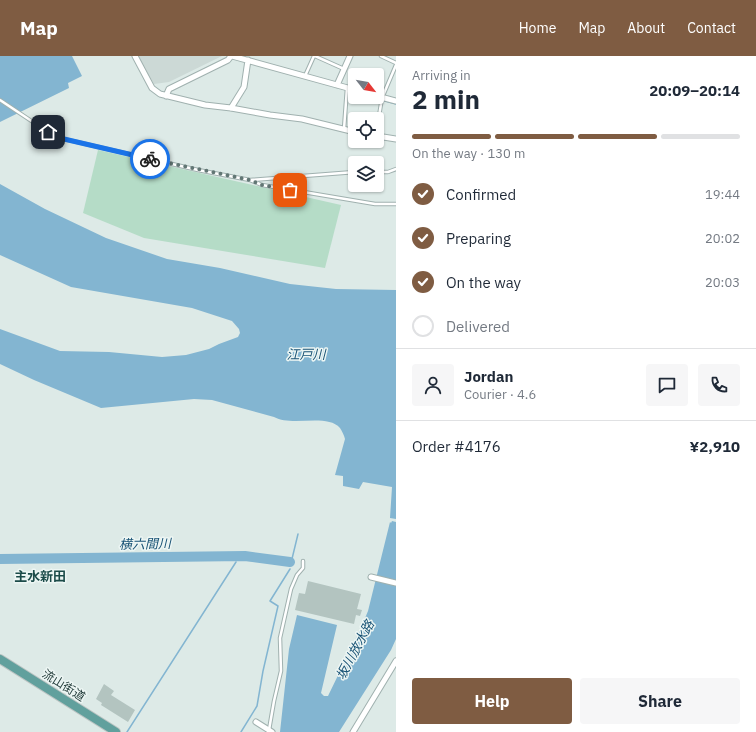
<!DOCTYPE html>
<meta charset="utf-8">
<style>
:root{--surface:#fff;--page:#f6f6f7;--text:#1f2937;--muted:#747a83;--line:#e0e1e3;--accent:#7f5c42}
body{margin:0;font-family:"IBM Plex Sans","Noto Sans JP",sans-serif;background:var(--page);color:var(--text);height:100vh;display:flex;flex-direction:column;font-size:15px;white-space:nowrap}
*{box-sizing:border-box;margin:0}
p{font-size:13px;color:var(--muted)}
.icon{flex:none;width:22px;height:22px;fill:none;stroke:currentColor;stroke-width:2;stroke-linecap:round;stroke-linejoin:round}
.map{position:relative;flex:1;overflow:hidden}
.panel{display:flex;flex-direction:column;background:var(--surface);width:360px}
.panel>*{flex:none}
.needle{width:26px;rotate:121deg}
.tools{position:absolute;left:348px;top:12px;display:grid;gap:8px}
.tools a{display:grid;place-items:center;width:36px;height:36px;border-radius:4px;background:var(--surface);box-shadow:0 1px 3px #0004;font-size:20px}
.pin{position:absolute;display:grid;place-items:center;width:34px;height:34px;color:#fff;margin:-17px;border-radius:8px;box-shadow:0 2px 6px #0006}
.courier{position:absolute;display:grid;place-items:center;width:40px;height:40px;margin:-20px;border:3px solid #1a73e8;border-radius:50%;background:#fff;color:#222;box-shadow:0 1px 5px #0007}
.headline em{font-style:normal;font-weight:800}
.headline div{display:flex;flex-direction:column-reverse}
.headline{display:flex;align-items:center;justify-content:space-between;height:68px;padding:0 16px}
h1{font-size:26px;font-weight:800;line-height:30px}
.bar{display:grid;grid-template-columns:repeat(4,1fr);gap:6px 4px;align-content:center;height:48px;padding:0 16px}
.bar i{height:5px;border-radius:3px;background:var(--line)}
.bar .selected{background:var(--accent)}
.bar p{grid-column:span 4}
.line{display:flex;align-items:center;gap:10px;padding:0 16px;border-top:1px solid var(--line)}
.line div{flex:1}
.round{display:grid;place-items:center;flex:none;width:42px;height:42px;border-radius:4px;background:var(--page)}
ol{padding:0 16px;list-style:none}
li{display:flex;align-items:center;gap:12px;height:44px}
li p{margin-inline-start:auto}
li .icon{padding:4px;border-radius:50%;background:var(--accent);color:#fff;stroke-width:4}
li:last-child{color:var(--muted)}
li i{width:22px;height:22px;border:2px solid var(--line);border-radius:50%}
.cta{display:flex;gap:8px;margin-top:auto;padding:8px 16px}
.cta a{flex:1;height:46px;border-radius:4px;background:var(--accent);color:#fff;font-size:16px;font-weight:800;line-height:46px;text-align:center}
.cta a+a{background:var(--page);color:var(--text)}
header{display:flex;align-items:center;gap:24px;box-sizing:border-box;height:56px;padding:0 20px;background:var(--accent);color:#fff}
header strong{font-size:19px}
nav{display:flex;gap:22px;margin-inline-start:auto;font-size:14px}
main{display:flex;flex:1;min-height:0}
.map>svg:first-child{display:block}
</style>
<header>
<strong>Map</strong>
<nav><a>Home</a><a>Map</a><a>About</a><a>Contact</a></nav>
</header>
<main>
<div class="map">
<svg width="396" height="676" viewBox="0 0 396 676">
<rect width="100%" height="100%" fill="#ddeae7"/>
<path fill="#ccd9d6" d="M138 0H222L169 26 154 28Z"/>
<path fill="#b5dcc7" d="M98 94 341 149 325 212 144 182 83 157Z"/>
<path fill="#83b5d1" d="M0 0H72L82 20 68 27 69 32 0 66Z
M0 128 45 153 106 182 167 203 220 212 290 228 336 233 396 234V463L390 462 392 431 363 426 359 433 343 430V420L335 419 345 383C344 379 342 375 340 372 327 357 292 371 274 361L212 344 194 343 101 352 34 324 0 308V273L60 295 109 296 162 301 186 299 209 293 219 288 238 281 240 277 239 273 232 265 192 252 71 231 0 199Z
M392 465 396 466V583L391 594 339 676H280L289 593 297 559 337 569 321 637 324 640H328L361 572 368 555 390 466 391 467Z"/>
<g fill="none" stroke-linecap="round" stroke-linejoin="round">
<path stroke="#83b5d1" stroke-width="1.5" d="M371 41 396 48
M291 507 298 478
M127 676 236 506
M241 676 257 650 263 615 278 550 270 545 290 513"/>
<path stroke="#83b5d1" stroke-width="10" d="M0 503 245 500 290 506"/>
</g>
<path fill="#b3c4c0" d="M308 525 361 538 357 553 362 554 360 560 356 559 354 568 295 554 299 537 305 538Z
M104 628 114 635 111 639 135 654 128 666 101 649 102 647 96 643Z"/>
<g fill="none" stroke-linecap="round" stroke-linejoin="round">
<g stroke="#a0b1af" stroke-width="4.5">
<path id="service" d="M315 0 344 13
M381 0 396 7
M366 19 367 17
M305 20 314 0
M0 44 48 76 64 83 198 114 250 124 262 129 375 148H396
M377 72 382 42 396 9
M344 73 347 32
M377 116H388L396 113
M250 124 355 116
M269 674 274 645 281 615 280 582 291 533 297 519 303 512V505"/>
</g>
<g stroke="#a0b1af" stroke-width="7">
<path id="minor" d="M135 0 152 32 160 38 205 49 231 52 270 59 302 63 355 76
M232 0 355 34
M337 29 350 0
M166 40 169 33 228 4 231 0
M377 40 396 45
M231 52 244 31 248 4
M377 80 396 83
M371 521 396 527
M256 666 272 676
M353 676 396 605"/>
</g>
<g stroke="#bcc4c3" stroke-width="10">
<path id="primary" d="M0 603 116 676"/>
</g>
<use href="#service" stroke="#fff" stroke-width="2.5"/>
<use href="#minor" stroke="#fff" stroke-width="5"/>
<use href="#primary" stroke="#61a09d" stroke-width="8"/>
</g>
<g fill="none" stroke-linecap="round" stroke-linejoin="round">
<path stroke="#627775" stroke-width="4" stroke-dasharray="0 7.2" d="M150 103 250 124 262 129 290 134"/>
<path stroke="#1a73e8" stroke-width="5" d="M48 76 64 83 150 103"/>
</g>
<g text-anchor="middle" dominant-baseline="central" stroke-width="3" stroke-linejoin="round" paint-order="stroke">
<g font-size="12" fill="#1f3937" stroke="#edf6f4">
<text transform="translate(64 629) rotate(32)">流山街道</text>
</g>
<g font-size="13" font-style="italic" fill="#195375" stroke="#edf6f4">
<text x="306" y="298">江戸川</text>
<text transform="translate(145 488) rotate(-1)">横六間川</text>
<text transform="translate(355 594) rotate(-62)">坂川放水路</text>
</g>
<g font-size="13" font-weight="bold" fill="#1b4b49" stroke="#edf6f4">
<text x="40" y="520">主水新田</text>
</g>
</g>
</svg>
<div class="tools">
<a><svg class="needle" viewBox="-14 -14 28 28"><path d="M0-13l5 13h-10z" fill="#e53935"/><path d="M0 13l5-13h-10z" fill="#747a83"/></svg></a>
<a><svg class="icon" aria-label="locate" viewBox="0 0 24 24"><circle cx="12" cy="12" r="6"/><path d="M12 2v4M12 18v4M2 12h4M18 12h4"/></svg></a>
<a><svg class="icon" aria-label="layers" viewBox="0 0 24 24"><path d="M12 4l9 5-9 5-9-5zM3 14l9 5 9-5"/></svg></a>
</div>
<div class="pin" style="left:290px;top:134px;background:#ea580c"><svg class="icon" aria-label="bag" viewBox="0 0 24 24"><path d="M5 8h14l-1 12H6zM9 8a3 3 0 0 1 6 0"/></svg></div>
<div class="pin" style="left:48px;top:76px;background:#1f2937"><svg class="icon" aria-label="home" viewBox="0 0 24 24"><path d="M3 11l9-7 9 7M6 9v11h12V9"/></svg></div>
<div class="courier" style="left:150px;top:103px"><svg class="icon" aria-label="bike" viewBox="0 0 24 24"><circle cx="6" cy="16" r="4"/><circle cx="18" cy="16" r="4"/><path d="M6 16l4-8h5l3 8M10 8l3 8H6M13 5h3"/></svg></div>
</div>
<section class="panel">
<div class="headline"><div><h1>2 min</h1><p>Arriving in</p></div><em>20:09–20:14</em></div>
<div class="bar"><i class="selected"></i><i class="selected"></i><i class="selected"></i><i></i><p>On the way · 130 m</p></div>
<ol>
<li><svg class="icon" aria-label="check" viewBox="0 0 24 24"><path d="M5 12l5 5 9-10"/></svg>Confirmed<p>19:44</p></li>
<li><svg class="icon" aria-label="check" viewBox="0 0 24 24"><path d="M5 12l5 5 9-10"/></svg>Preparing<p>20:02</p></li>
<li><svg class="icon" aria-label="check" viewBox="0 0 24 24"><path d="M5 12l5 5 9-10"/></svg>On the way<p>20:03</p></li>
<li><i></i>Delivered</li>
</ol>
<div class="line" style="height:72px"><a class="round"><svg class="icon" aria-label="person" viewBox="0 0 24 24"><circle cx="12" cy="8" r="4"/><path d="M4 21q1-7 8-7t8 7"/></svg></a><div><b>Jordan</b><p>Courier · 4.6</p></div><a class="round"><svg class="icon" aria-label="chat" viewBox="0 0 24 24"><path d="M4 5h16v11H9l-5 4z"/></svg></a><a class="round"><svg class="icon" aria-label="phone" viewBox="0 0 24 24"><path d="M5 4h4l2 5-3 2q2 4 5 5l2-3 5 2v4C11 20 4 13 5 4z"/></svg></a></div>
<div class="line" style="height:52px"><div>Order #4176</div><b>¥2,910</b></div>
<div class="cta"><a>Help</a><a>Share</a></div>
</section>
</main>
